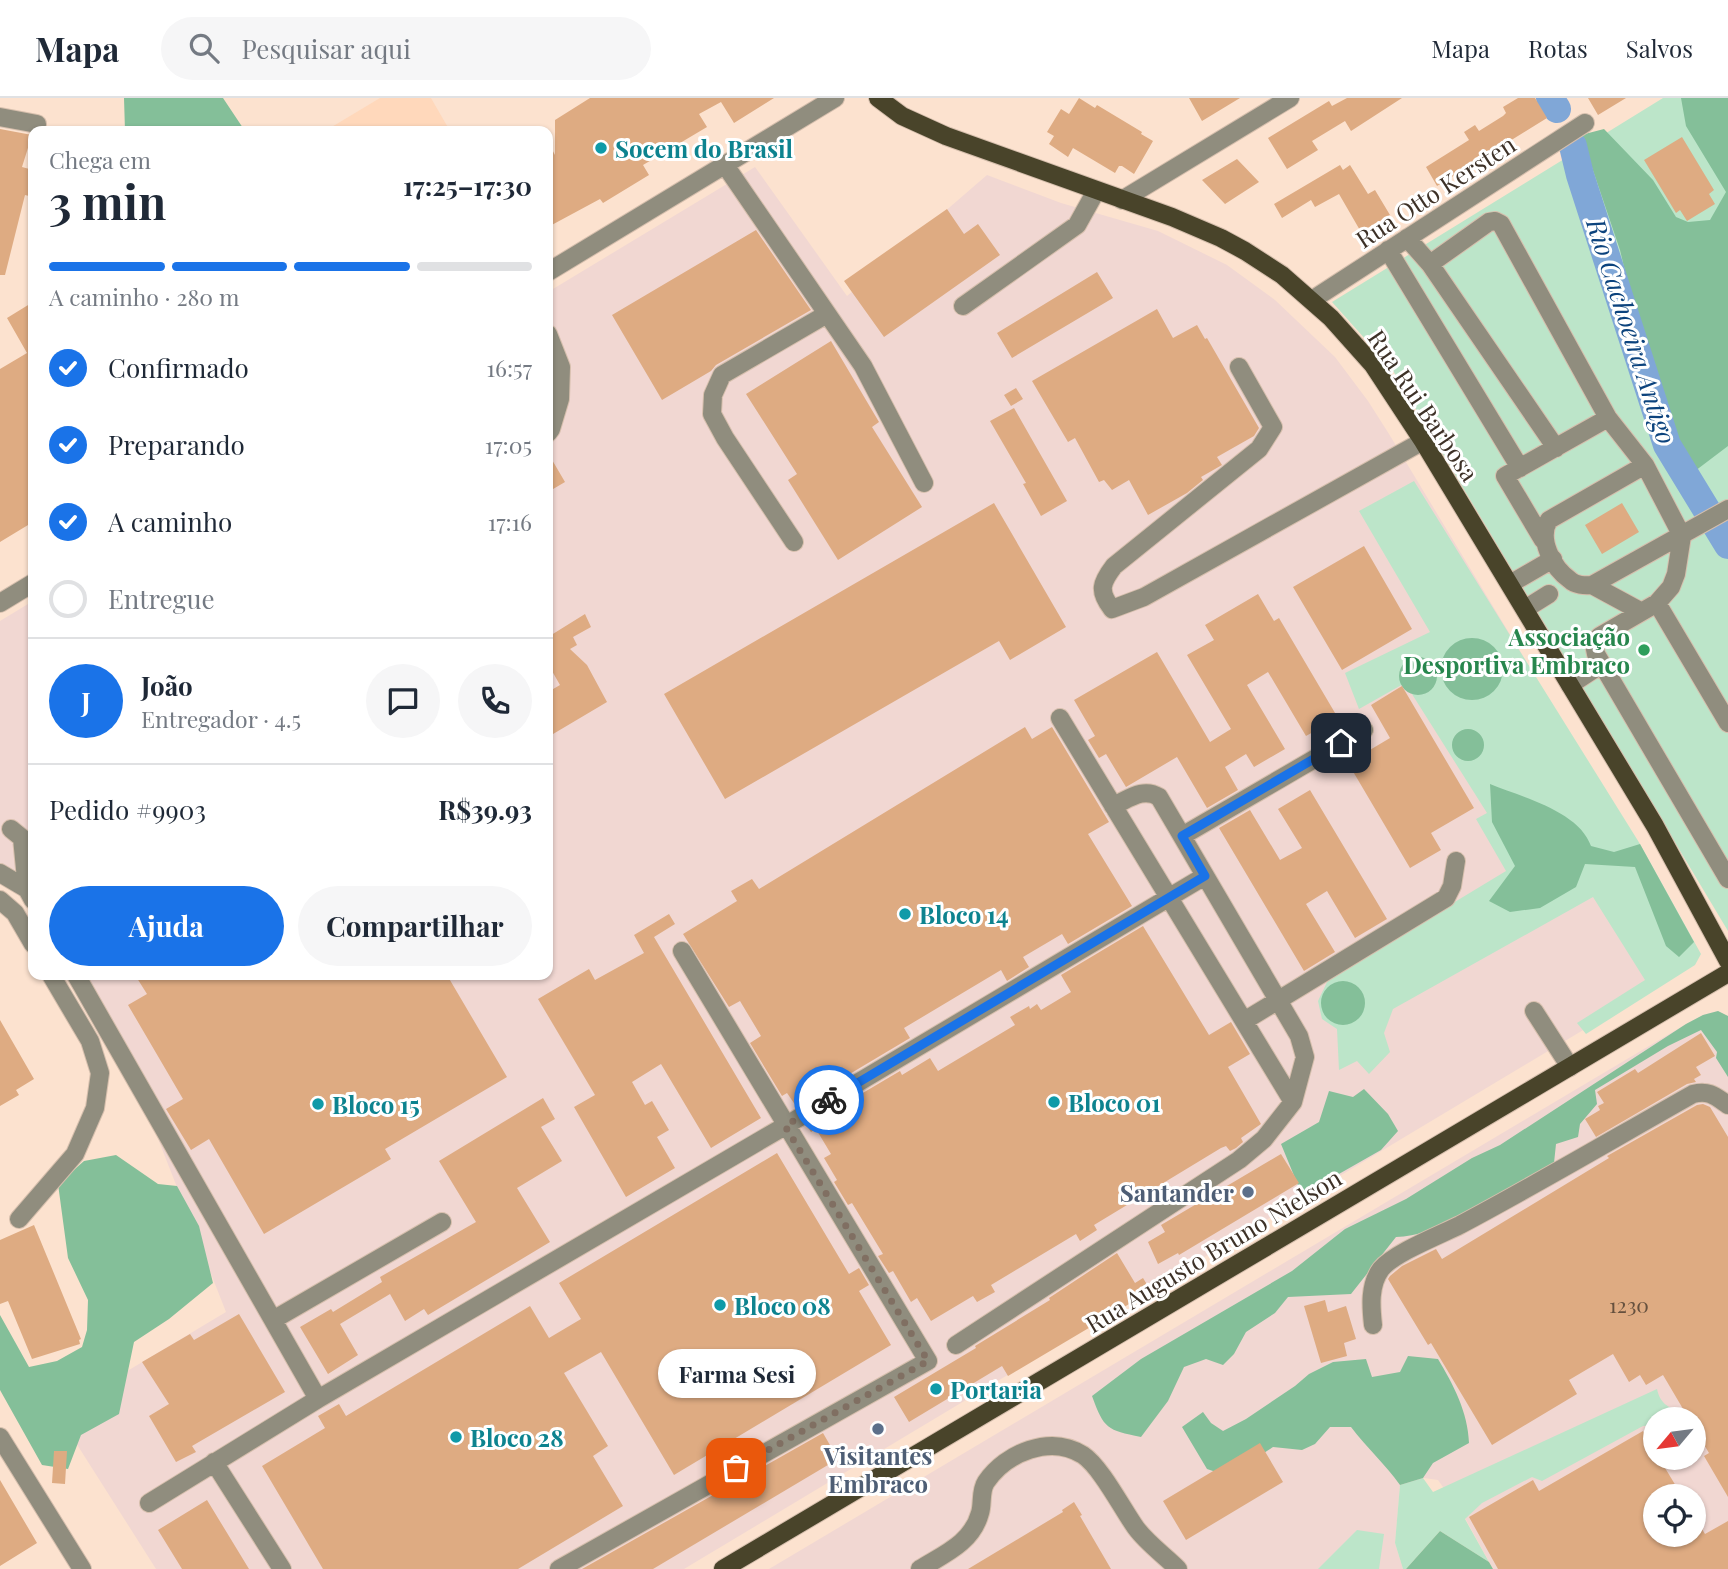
<!DOCTYPE html>
<html lang="pt">
<meta charset="utf-8">
<style>
:root{--surface:#fff;--page:#f6f6f7;--text:#1f2937;--muted:#747a83;--line:#e0e1e3;--accent:#1a73e8}
body{margin:0;font-family:"Playfair Display",serif;background:var(--page);color:var(--text);height:100vh;display:flex;flex-direction:column;font-size:26px;white-space:nowrap}
*{box-sizing:border-box;margin:0}
p{font-size:23px;color:var(--muted)}
.icon{flex:none;width:38px;height:38px;fill:none;stroke:currentColor;stroke-width:2;stroke-linecap:round;stroke-linejoin:round}
.map{position:relative;flex:1;overflow:hidden}
.sheet{position:absolute;left:28px;top:28px;width:525px;height:854px;display:flex;flex-direction:column;background:var(--surface);border-radius:14px;box-shadow:0 2px 5px #0004}
.sheet>*{flex:none}
.needle{width:46px;rotate:241deg}
.tools{position:absolute;left:1643px;top:1309px;display:grid;gap:14px}
.tools a{display:grid;place-items:center;width:63px;height:63px;border-radius:50%;background:var(--surface);box-shadow:0 2px 5px #0004;font-size:35px}
.pin{position:absolute;display:grid;place-items:center;width:60px;height:60px;color:#fff;margin:-30px;border-radius:14px;box-shadow:0 4px 10px #0006}
.courier{position:absolute;display:grid;place-items:center;width:70px;height:70px;margin:-35px;border:5px solid #1a73e8;border-radius:50%;background:#fff;color:#222;box-shadow:0 2px 9px #0007}
.bubble{position:absolute;height:49px;border-radius:24px;background:var(--surface);box-shadow:0 2px 5px #0004;font-size:23px;font-weight:700;line-height:49px;text-align:center}
.overview em{font-style:normal;font-weight:700}
.overview div{display:flex;flex-direction:column-reverse}
.overview{display:flex;align-items:center;justify-content:space-between;height:119px;padding:0 21px}
h1{font-size:46px;font-weight:700;line-height:52px}
.bar{display:grid;grid-template-columns:repeat(4,1fr);gap:10px 7px;align-content:center;height:84px;padding:0 21px}
.bar i{height:9px;border-radius:5px;background:var(--line)}
.bar .on{background:var(--accent)}
.bar p{grid-column:span 4}
.line{display:flex;align-items:center;gap:18px;padding:0 21px;border-top:2px solid var(--line)}
.line div{flex:1}
.round{display:grid;place-items:center;flex:none;width:74px;height:74px;border-radius:37px;background:var(--page)}
ol{padding:0 21px;list-style:none}
li{display:flex;align-items:center;gap:21px;height:77px}
li p{margin-inline-start:auto}
li .icon{padding:7px;border-radius:50%;background:var(--accent);color:#fff;stroke-width:4}
li:last-child{color:var(--muted)}
li i{width:38px;height:38px;border:4px solid var(--line);border-radius:50%}
.action{display:flex;gap:14px;margin-top:auto;padding:14px 21px}
.action a{flex:1;height:80px;border-radius:42px;background:var(--accent);color:#fff;font-size:28px;font-weight:700;line-height:80px;text-align:center}
.action a+a{background:var(--page);color:var(--text)}
header{display:flex;align-items:center;gap:42px;box-sizing:border-box;height:98px;padding:0 35px;background:var(--surface);border-bottom:2px solid var(--line)}
header strong{font-size:33px}
nav{display:flex;gap:38px;margin-inline-start:auto;font-size:24px}
.search{width:490px;height:63px;background:var(--page);display:flex;align-items:center;gap:18px;box-sizing:border-box;padding:0 24px;border-radius:38px;color:var(--muted);font-size:26px}
.map>svg:first-child{display:block}
</style>
<header>
<strong>Mapa</strong>
<div class="search"><svg class="icon" aria-label="search" viewBox="0 0 24 24"><circle cx="10" cy="10" r="6"/><path d="M15 15l6 6"/></svg>Pesquisar aqui</div>
<nav><a>Mapa</a><a>Rotas</a><a>Salvos</a></nav>
</header>
<div class="map">
<svg width="1728" height="1471" viewBox="0 0 1728 1471">
<rect width="100%" height="100%" fill="#fce2cf"/>
<path fill="#f1d7d2" fill-rule="evenodd" d="M755 69 847 198 987 77 1061 105 1158 133 1227 167 1275 202 1335 259 1368 303 1389 336 1675 810 1690 868 684 1471H156L57 1315 226 1214 153 1028 66 877H548V194Z
M33 503V819L21 797 0 786V523Z
M1718 913 1728 918V1471H1493L1465 1420 1438 1382 1424 1380 1400 1388 1395 1445 1403 1471H769L1686 926 1703 917ZM1656 1321H1694V1360H1656ZM1656 1398H1694V1437H1656Z"/>
<path fill="#ffd8bb" d="M380 0H431L450 33H332L330 30Z"/>
<path fill="#bce5c9" d="M1663 0H1728V833L1392 271 1332 204Z
M1414 383 1640 746 1701 856 1695 867 1586 936 1577 925 1645 882 1593 799 1393 911 1384 935 1390 954 1369 976 1357 963 1339 972 1337 931 1322 921 1318 903 1329 880 1506 773 1476 721 1487 715 1405 585 1359 611 1345 575 1430 534 1359 413Z
M1657 1291C1660 1305 1667 1309 1681 1314L1671 1321H1656L1655 1327 1643 1328 1542 1383 1532 1379 1482 1405 1465 1421 1489 1464 1440 1433 1406 1471H1403L1395 1445 1400 1387 1423 1380 1433 1394Z
M1357 1432 1384 1436 1379 1471H1318Z"/>
<path fill="#84bf99" d="M124 0H223L245 33H125Z
M1681 0H1728V348L1695 373 1671 343 1636 219 1620 152 1581 37 1604 31 1653 82 1676 119 1688 124 1710 122 1726 94 1686 28Z
M1441 571a31 31 0 1 1 62 0a31 31 0 1 1-62 0Z
M1399 578a19 19 0 1 1 38 0a19 19 0 1 1-38 0Z
M1452 647a16 16 0 1 1 32 0a16 16 0 1 1-32 0Z
M1490 686C1522 699 1579 713 1591 748L1614 754 1640 746 1694 844 1679 859 1666 848 1635 769 1585 766 1576 789 1540 810 1510 814 1489 803 1515 768 1492 724Z
M1321 905a22 22 0 1 1 44 0a22 22 0 1 1-44 0Z
M1718 913 1728 918V979L1716 960 1717 954 1701 932 1668 948 1595 992 1597 1006 1580 1026 1578 1039 1556 1046 1554 1065C1511 1091 1447 1138 1396 1139L1351 1196 1288 1199 1275 1215 1246 1234 1234 1256 1223 1267 1206 1261 1184 1269 1168 1303 1141 1339C1107 1332 1104 1331 1092 1298L1141 1261 1292 1173 1345 1131 1406 1101 1472 1060 1500 1047 1686 926 1703 917Z
M1364 991 1388 1016 1398 1033 1381 1052 1302 1097 1281 1046 1319 1024 1329 993 1353 999Z
M116 1057 158 1086 177 1088 199 1128 213 1185 169 1221 134 1244 119 1316 81 1337 68 1371 42 1367 0 1292V1217L29 1269 57 1263 82 1249 87 1232 88 1202 68 1160 58 1086 84 1063Z
M1408 1258 1438 1261C1453 1286 1468 1314 1469 1345L1433 1365 1423 1380 1400 1387C1385 1366 1367 1350 1351 1329H1330L1315 1346 1302 1352 1273 1349 1228 1378 1207 1371 1182 1329 1203 1314 1211 1325 1223 1333 1246 1321 1295 1288 1309 1276 1333 1264 1366 1261 1372 1279 1400 1274Z
M1440 1433 1489 1464 1493 1471H1406Z"/>
<g fill="none" stroke-linecap="round" stroke-linejoin="round">
<path stroke="#80a7d7" stroke-width="28" d="M1550 0 1557 11
M1573 48 1580 77 1667 347 1728 447"/>
</g>
<path fill="#deab82" d="M590 0H774L734 25 721 4 699 16 707 29 643 67 649 77 603 105 600 101 548 129V44L555 57V22Z
M1079 0 1095 10 1097 7 1142 34 1141 36 1153 43 1134 76 1122 68H1119L1115 75 1073 50 1068 59 1049 46 1054 38 1047 34 1061 11 1069 16Z
M1189 0H1240L1202 23Z
M1347 0H1402L1351 33 1345 23 1312 43 1318 52 1287 71 1268 40 1329 3 1332 8Z
M1518 0H1535L1547 20 1437 88 1426 69 1469 42 1464 34 1475 27 1479 33 1503 18 1506 15 1503 9Z
M1588 0H1626L1598 17Z
M0 31 32 37 22 69 33 72V99L25 97 5 177H0Z
M1682 39 1714 92 1709 96 1715 106 1687 123 1680 112 1676 115 1644 62Z
M1237 61 1259 84 1225 106 1202 82Z
M1340 67 1343 72 1350 67 1368 96 1375 92 1390 117 1361 134 1339 96 1315 109 1311 102 1282 120 1274 106Z
M947 111 964 136 978 126 1000 157 884 239 844 183Z
M756 132 811 212 716 267 711 273 662 302 612 217Z
M1097 174 1113 200 1012 260 997 235Z
M33 204V424L0 444V271L27 255 7 220Z
M1157 211 1173 240 1197 227 1205 241 1207 240 1259 330 1254 338 1217 359 1222 367 1201 379 1203 382 1187 395 1148 417 1129 382 1112 392 1104 382 1099 384 1075 340 1068 344 1032 283Z
M831 243 879 324 872 329 922 409 838 462 788 382 797 376 746 296Z
M1016 290 1023 301 1011 308 1004 297Z
M1014 310 1067 403 1041 418 1023 386 1026 385 990 323Z
M548 355 565 384 548 394Z
M994 405 1066 529 1010 562 999 543 725 701 664 596Z
M1622 405 1639 434 1602 456 1585 427Z
M1364 448 1412 531 1342 572 1293 489Z
M1258 496 1274 523 1279 520 1338 620 1306 638 1268 574 1247 587 1285 651 1254 669 1246 656 1225 669 1238 692 1207 710 1177 659 1126 689 1106 656 1099 660 1088 642 1095 638 1074 602 1157 554 1210 644 1231 631 1187 557 1214 542 1205 527Z
M585 516 591 529 573 539 577 547 570 551 587 567 607 604 548 639V594L560 587 548 566V539Z
M1402 588 1474 710 1431 735 1441 752 1410 770 1348 665 1390 640 1371 607Z
M1025 629 1032 641 1052 629 1109 724 1088 736 1132 808 1068 846 1062 836 1023 859 1029 869 1007 883 1001 872 904 930 910 940 796 1008 787 995 782 998 750 945 761 938 740 903 729 909 683 836 737 803 731 793 752 781 759 791Z
M1310 692 1387 821 1355 840 1327 793 1306 806 1335 854 1304 873 1219 730 1250 712 1280 762 1302 750 1278 711Z
M669 816 675 826 654 839 761 1020 711 1050 661 966 632 984 645 1007 652 1003 669 1032 657 1039 675 1070 626 1099 574 1009 595 997 538 901 589 871 595 882 644 855 634 837Z
M1143 828 1209 937 1231 924 1250 956 1228 969 1261 1026 1241 1040 1243 1044 1236 1050 1230 1053 1226 1048 1221 1050 1094 1127 1097 1132 1080 1143 1076 1136 991 1187 995 1194 977 1204 973 1198 931 1223 917 1200 911 1204 893 1173 889 1175 878 1158 883 1156 852 1105 848 1107 834 1084 837 1082 824 1060 831 1056 816 1031 811 1034 807 1028 900 973 902 977 930 960 938 973 1015 927 1010 919 1029 908 1030 911 1037 906 1041 912 1071 894 1061 877Z
M135 877H447L507 979 385 1051 391 1061 264 1136 209 1041 191 1052 166 1011 183 1001 128 907 147 896Z
M0 922 34 981 16 992 19 997 0 1008Z
M1701 935 1715 958 1696 969 1701 977 1694 981 1696 984 1687 986 1596 1039 1585 1021 1600 1012 1598 1008 1604 1005 1597 994 1635 971 1638 975Z
M543 1000 555 1021 541 1029 562 1063 517 1090 550 1144 428 1217 424 1211 405 1223 390 1196 340 1226 358 1257 328 1276 300 1229 331 1211 333 1214 382 1184 380 1179 476 1124 439 1063Z
M1703 1006 1710 1009 1728 1039V1399L1704 1358 1709 1355 1694 1330V1321H1689L1663 1277 1646 1287 1640 1277 1629 1284 1613 1256 1569 1282 1577 1296 1492 1347 1431 1245 1428 1247 1388 1181 1390 1178 1402 1168 1436 1151 1442 1161 1609 1060 1607 1058 1697 1007Z
M777 1055 849 1176 859 1170 869 1187 859 1193 891 1247 674 1377 601 1254 564 1275 608 1348 593 1358 623 1408 518 1471H323L262 1368 325 1330 318 1318 339 1306 346 1318 530 1208 549 1240 581 1221 559 1185Z
M1281 1056 1299 1085 1179 1157 1178 1155 1158 1166 1148 1144 1165 1134 1161 1127Z
M34 1127 81 1241 79 1242 80 1246 32 1261 8 1203 0 1206V1142Z
M1117 1155 1135 1185 1143 1180 1151 1193 1008 1278 1002 1268 909 1324 894 1299 976 1250 975 1248 1050 1202 1049 1200Z
M1325 1202 1328 1214 1346 1208 1356 1241 1344 1245 1347 1258 1321 1265 1304 1208Z
M239 1216 285 1294 192 1348 196 1354 176 1364 149 1318 169 1306 142 1264 190 1236 194 1242Z
M1643 1333 1656 1354V1360H1659L1682 1398H1656V1437H1694V1418L1705 1436 1728 1423V1471H1498L1469 1419 1533 1382 1539 1393Z
M823 1335 838 1361 653 1471H582Z
M1260 1345 1283 1384 1186 1442 1163 1403Z
M54 1353H67L65 1386 52 1385Z
M0 1382 37 1445 0 1468Z
M207 1402 249 1471H182L158 1432Z
M1074 1404 1082 1417 1080 1418 1111 1471H968L1063 1414 1062 1412Z"/>
<g fill="none" stroke-linecap="round" stroke-linejoin="round">
<g stroke="#d6bfad" stroke-width="20">
<path id="minor" d="M0 19 37 26
M725 67 863 268 924 385
M1122 102 1290 0
M1407 140 1430 166 1489 124 1495 123 1501 126 1608 320 1505 378 1543 442
M1388 152 1520 370
M1430 166 1556 350
M548 174 835 0
M1312 202 1585 25
M963 208 1077 127 1096 93
M548 236 561 269 560 301 551 331 548 335
M1239 269 1273 329 1259 351 1114 468C1101 485 1098 493 1112 511L1144 499 1423 343
M1608 320 1645 367 1682 438 1676 476 1671 489 1657 505 1600 538 1594 546 1596 556 1728 781
M794 444 725 340 712 316 713 297 722 277 827 216
M1510 486 1553 461
M1592 487 1728 411
M0 505 33 485
M1657 505 1728 625
M1525 511 1549 496
M1640 513 1592 487C1585 488 1575 487 1570 482 1553 470 1537 441 1549 422L1645 367
M1570 587 1602 566
M1060 620 1293 1004
M11 731 22 740 27 791
M1182 738 1364 632
M0 775 27 791 33 802
M0 802 15 815 33 846
M76 877 318 1301 149 1405
M1534 913 1570 969
M1244 923 1446 800 1452 788 1456 763
M19 1121 75 1056 95 1010 100 975 90 943 51 877
M273 1222 442 1124
M1373 1227C1371 1209 1369 1187 1381 1171 1394 1155 1440 1137 1460 1127 1539 1085 1615 1040 1693 996 1709 992 1715 998 1728 1007
M956 1247 1239 1062 1264 1041 1293 1004 1305 959 1299 938 1159 699C1143 689 1129 701 1113 708
M318 1301 785 1028 1205 778
M0 1339 82 1471
M214 1364 282 1471
M559 1471 928 1263 682 853
M920 1471C944 1456 972 1445 980 1415 983 1406 980 1393 986 1384 1006 1355 1050 1336 1083 1357 1101 1369 1123 1412 1136 1430 1147 1445 1165 1458 1178 1471"/>
</g>
<g stroke="#d6bfad" stroke-width="20">
<path id="major" d="M878 0 902 18 946 38 1172 119 1221 140 1245 153 1282 177 1331 220 1373 267 1423 343 1655 728 1728 863
M723 1471 1728 875"/>
</g>
<use href="#minor" stroke="#908d7e" stroke-width="18"/>
<use href="#major" stroke="#49442a" stroke-width="18"/>
</g>
<g fill="none" stroke-linecap="round" stroke-linejoin="round">
<path stroke="#806f62" stroke-width="7" stroke-dasharray="0 12.6" d="M736 1370 928 1263 785 1028 829 1002"/>
<path stroke="#1a73e8" stroke-width="9" d="M829 1002 1205 778 1182 738 1341 645"/>
</g>
<g fill="#0f9aa8" stroke="#fff" stroke-width="2.5">
<circle cx="601" cy="50" r="7"/>
<circle cx="905" cy="816" r="7"/>
<circle cx="1054" cy="1004" r="7"/>
<circle cx="318" cy="1006" r="7"/>
<circle cx="720" cy="1207" r="7"/>
<circle cx="936" cy="1291" r="7"/>
<circle cx="456" cy="1339" r="7"/>
</g>
<circle fill="#2e9e5b" stroke="#fff" stroke-width="2.5" cx="1644" cy="552" r="7"/>
<g fill="#5c6f8a" stroke="#fff" stroke-width="2.5">
<circle cx="1248" cy="1094" r="7"/>
<circle cx="878" cy="1331" r="7"/>
</g>
<g text-anchor="middle" dominant-baseline="central" stroke-width="6" stroke-linejoin="round" paint-order="stroke">
<g font-size="21" fill="#65503e">
<text x="1629" y="1206">1230</text>
</g>
<g font-size="24" font-weight="bold" fill="#0d838f" stroke="#fff" text-anchor="start">
<text x="615" y="50">Socem do Brasil</text>
<text x="919" y="816">Bloco 14</text>
<text x="1068" y="1004">Bloco 01</text>
<text x="332" y="1006">Bloco 15</text>
<text x="734" y="1207">Bloco 08</text>
<text x="950" y="1291">Portaria</text>
<text x="470" y="1339">Bloco 28</text>
</g>
<g font-size="24" fill="#3d3127" stroke="#fff">
<text transform="translate(1435 93) rotate(-33)">Rua Otto Kersten</text>
<text transform="translate(1424 307) rotate(56)">Rua Rui Barbosa</text>
<text transform="translate(1213 1152) rotate(-31)">Rua Augusto Bruno Nielson</text>
</g>
<g font-size="24" font-weight="bold" fill="#27864d" stroke="#fff" text-anchor="end">
<text x="1630" y="538">Associação<tspan x="1630" dy="28">Desportiva Embraco</tspan></text>
</g>
<g font-size="24" font-weight="bold" fill="#4e5e75" stroke="#fff" text-anchor="end">
<text x="1234" y="1094">Santander</text>
<text x="878" y="1357" text-anchor="middle">Visitantes<tspan x="878" dy="28">Embraco</tspan></text>
</g>
<g font-size="26" font-style="italic" fill="#0c437d" stroke="#fff">
<text transform="translate(1632 233) rotate(72)">Rio Cachoeira Antigo</text>
</g>
</g>
</svg>
<div class="tools">
<a><svg class="needle" viewBox="-14 -14 28 28"><path d="M0-13l5 13h-10z" fill="#e53935"/><path d="M0 13l5-13h-10z" fill="#747a83"/></svg></a>
<a><svg class="icon" aria-label="locate" viewBox="0 0 24 24"><circle cx="12" cy="12" r="6"/><path d="M12 2v4M12 18v4M2 12h4M18 12h4"/></svg></a>
</div>
<div class="pin" style="left:736px;top:1370px;background:#ea580c"><svg class="icon" aria-label="bag" viewBox="0 0 24 24"><path d="M5 8h14l-1 12H6zM9 8a3 3 0 0 1 6 0"/></svg></div>
<div class="pin" style="left:1341px;top:645px;background:#1f2937"><svg class="icon" aria-label="home" viewBox="0 0 24 24"><path d="M3 11l9-7 9 7M6 9v11h12V9"/></svg></div>
<div class="courier" style="left:829px;top:1002px"><svg class="icon" aria-label="bike" viewBox="0 0 24 24"><circle cx="6" cy="16" r="4"/><circle cx="18" cy="16" r="4"/><path d="M6 16l4-8h5l3 8M10 8l3 8H6M13 5h3"/></svg></div>
<div class="bubble" style="left:658px;top:1251px;width:158px">Farma Sesi</div>
<section class="sheet">
<div class="overview"><div><h1>3 min</h1><p>Chega em</p></div><em>17:25–17:30</em></div>
<div class="bar"><i class="on"></i><i class="on"></i><i class="on"></i><i></i><p>A caminho · 280 m</p></div>
<ol>
<li><svg class="icon" aria-label="check" viewBox="0 0 24 24"><path d="M5 12l5 5 9-10"/></svg>Confirmado<p>16:57</p></li>
<li><svg class="icon" aria-label="check" viewBox="0 0 24 24"><path d="M5 12l5 5 9-10"/></svg>Preparando<p>17:05</p></li>
<li><svg class="icon" aria-label="check" viewBox="0 0 24 24"><path d="M5 12l5 5 9-10"/></svg>A caminho<p>17:16</p></li>
<li><i></i>Entregue</li>
</ol>
<div class="line" style="height:126px"><b class="round" style="background:var(--accent);color:#fff">J</b><div><b>João</b><p>Entregador · 4.5</p></div><a class="round"><svg class="icon" aria-label="chat" viewBox="0 0 24 24"><path d="M4 5h16v11H9l-5 4z"/></svg></a><a class="round"><svg class="icon" aria-label="phone" viewBox="0 0 24 24"><path d="M5 4h4l2 5-3 2q2 4 5 5l2-3 5 2v4C11 20 4 13 5 4z"/></svg></a></div>
<div class="line" style="height:91px"><div>Pedido #9903</div><b>R$39.93</b></div>
<div class="action"><a>Ajuda</a><a>Compartilhar</a></div>
</section>
</div>
